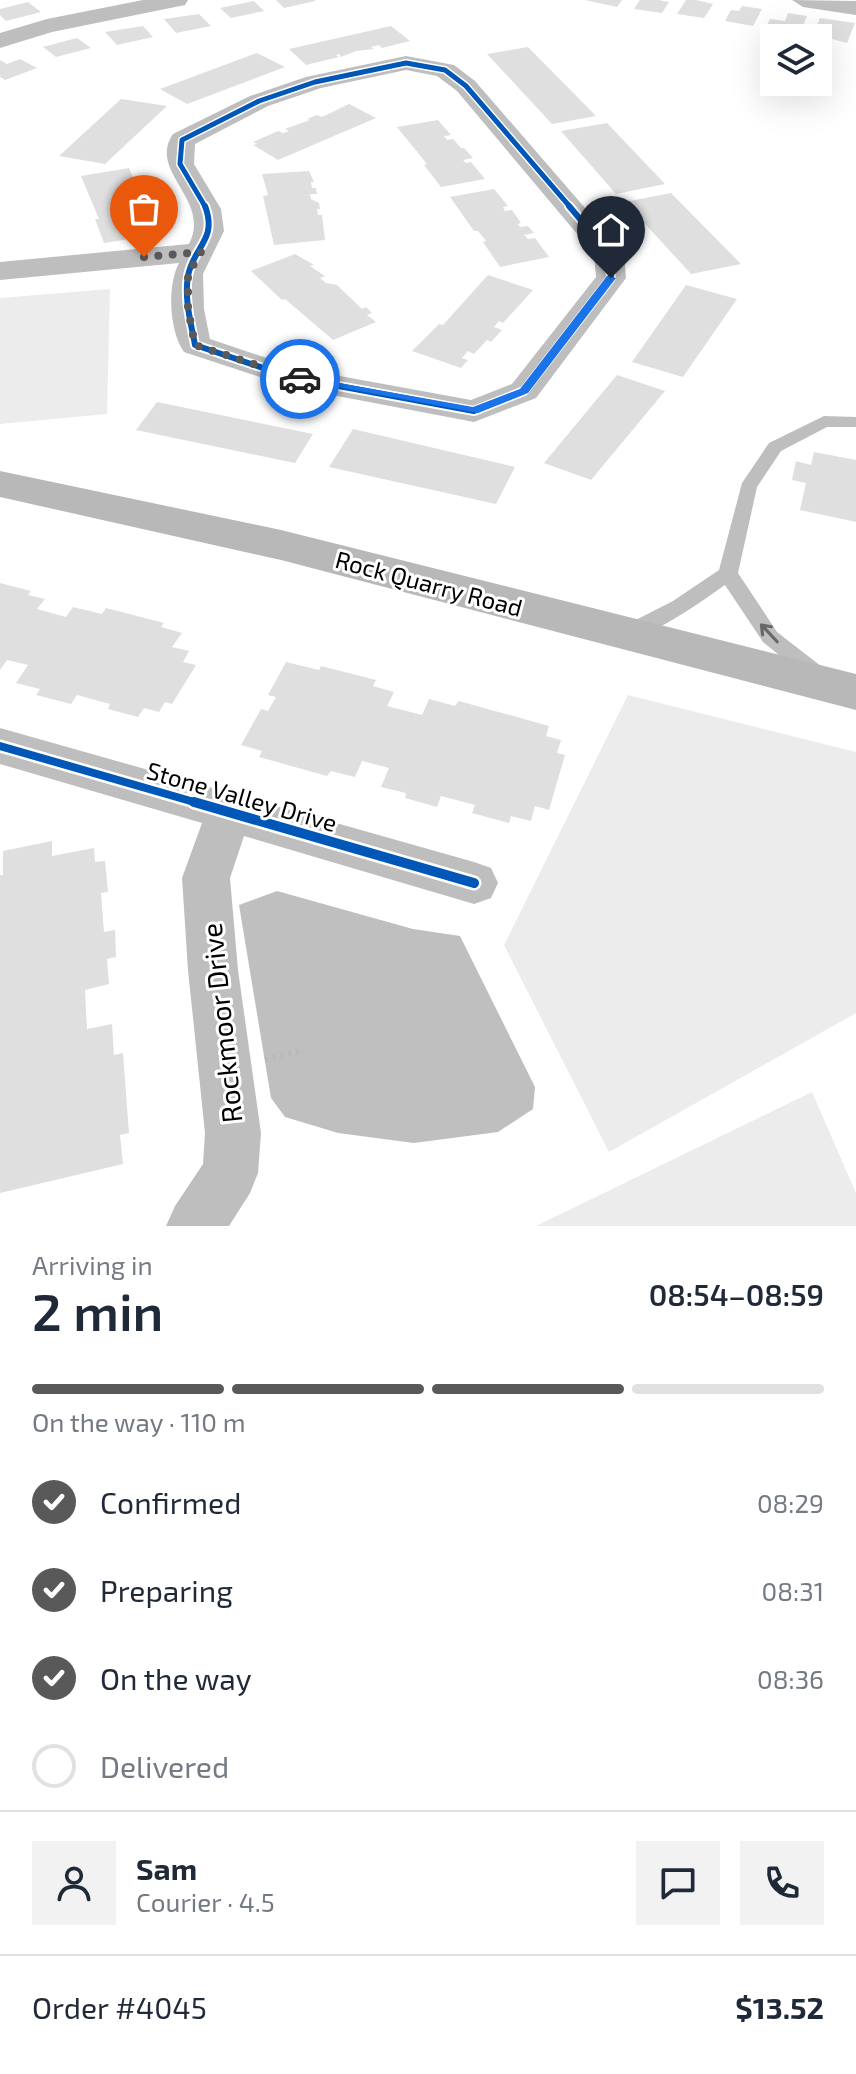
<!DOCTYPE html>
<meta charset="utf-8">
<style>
:root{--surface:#fff;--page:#f2f2f3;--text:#1f2937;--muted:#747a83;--line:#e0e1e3;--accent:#595959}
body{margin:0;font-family:"Exo 2",sans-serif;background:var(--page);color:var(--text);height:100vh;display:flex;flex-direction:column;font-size:30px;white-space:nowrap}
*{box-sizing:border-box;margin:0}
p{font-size:26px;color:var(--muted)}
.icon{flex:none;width:44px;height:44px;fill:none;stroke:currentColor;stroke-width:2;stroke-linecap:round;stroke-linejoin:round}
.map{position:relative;height:1226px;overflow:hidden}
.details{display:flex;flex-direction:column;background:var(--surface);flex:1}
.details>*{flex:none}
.fabs{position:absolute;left:760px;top:24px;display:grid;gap:16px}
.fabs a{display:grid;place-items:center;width:72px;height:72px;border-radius:0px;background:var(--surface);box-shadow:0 8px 32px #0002;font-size:40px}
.pin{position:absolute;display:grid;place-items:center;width:68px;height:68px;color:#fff;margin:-82px -34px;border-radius:50% 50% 50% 0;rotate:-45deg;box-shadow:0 0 8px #0007}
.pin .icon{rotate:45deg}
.courier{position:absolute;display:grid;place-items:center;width:80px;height:80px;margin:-40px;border:6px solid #1a73e8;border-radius:50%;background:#fff;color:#222;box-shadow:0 2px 10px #0007}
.overview em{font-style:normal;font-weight:600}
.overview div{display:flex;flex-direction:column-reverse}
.overview{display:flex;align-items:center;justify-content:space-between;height:136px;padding:0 32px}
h1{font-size:52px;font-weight:600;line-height:60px}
.bar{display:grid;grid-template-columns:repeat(4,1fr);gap:12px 8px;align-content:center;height:96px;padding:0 32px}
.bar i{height:10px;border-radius:6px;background:var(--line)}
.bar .current{background:var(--accent)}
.bar p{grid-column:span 4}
.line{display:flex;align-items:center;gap:20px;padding:0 32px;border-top:2px solid var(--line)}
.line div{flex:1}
.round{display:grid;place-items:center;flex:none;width:84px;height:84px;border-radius:0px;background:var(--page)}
ol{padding:0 32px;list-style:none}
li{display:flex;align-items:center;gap:24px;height:88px}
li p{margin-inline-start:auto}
li .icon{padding:8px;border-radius:50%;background:var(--accent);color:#fff;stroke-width:4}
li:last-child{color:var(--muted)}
li i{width:44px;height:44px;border:4px solid var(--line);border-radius:50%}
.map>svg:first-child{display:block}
</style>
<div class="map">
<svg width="856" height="1226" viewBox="0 0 856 1226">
<rect width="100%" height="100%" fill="#fff"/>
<path fill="#ececec" d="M110 289 107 414 0 424V298Z
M628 695 856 752V1013L609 1152 504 945Z
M812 1092 856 1193V1226H536Z"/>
<path fill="#bfbfbf" d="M277 891 413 929 460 936 535 1087 533 1109 498 1132 414 1143 338 1133 285 1117 271 1098 239 905Z"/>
<path fill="#dfdfdf" d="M276 0H315V1L284 8Z
M585 0H622L617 7Z
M640 0H659L669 2 662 13 634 9Z
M686 0H696L713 4 704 18 677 14Z
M254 1 264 11 231 18 220 8Z
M28 2 41 12 6 21 0 15V9Z
M742 6 762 9 753 26 725 21 731 10 739 11Z
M788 13 807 16 798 38 762 35 770 19 785 21Z
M199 14 211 26 176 33 164 19Z
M820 18 855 23 847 43 813 34Z
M143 26 153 37 117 45 105 32Z
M391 26 410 41 382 48 379 45 371 47 374 49 356 51 341 57 339 54 336 55 339 57 306 65 289 49Z
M77 38 91 48 56 57 43 47Z
M528 47 596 116 552 124 487 54Z
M257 53 285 67 187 104 160 89Z
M20 59 37 68 5 80 0 77V60L7 64Z
M121 99 167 106 105 164 59 156Z
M349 104 376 118 278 160 253 145 257 144 253 142 278 131 283 133 289 131 285 129 310 120 307 119 317 115 322 117Z
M438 120 451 135 444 136 447 140 453 139 461 148H464L473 158 463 160 466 163 471 162 485 179 441 187 424 165 427 164 397 127Z
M607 123 665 184 616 194 561 131Z
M129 168 140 195 133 197 135 201 145 200 150 211H146L151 222 143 223 145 228 153 226 156 235 104 243 95 219H99L81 176Z
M309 171 314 182H311L312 188H316L317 194H310L311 199 319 203 320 209H317L318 215H322L325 240 274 245 263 196 268 195 262 174Z
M494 189 508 206 503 207 505 211 512 210 521 223 518 224 520 227 528 226 534 233 524 235 528 239 535 238 549 257 500 267 483 242 486 241 478 231H474L450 197Z
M671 193 741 264 691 274 625 202Z
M295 254 314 265 310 266 325 276 320 278 326 283 337 285 362 309 366 307 372 313 367 315 376 322 333 340 285 299 282 300 251 271Z
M488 275 533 290 503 323 499 321 494 327 502 330 491 342 487 340 474 354 468 351 462 358 468 360 461 368 412 351 439 324 443 325Z
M686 285 737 299 683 377 632 362Z
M617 375 665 391 591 480 544 463Z
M157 402 313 434 295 463 136 430Z
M353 429 515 467 496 504 329 467Z
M814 452 856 460V522L800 510 806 483 792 480 796 461 811 465Z
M0 583 31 591 28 595 45 599 37 609 66 617 73 607 102 614 106 608 164 623 161 627 182 633 172 647 189 651 183 662 196 665 172 704 165 702 159 712 144 708 138 717 108 709 110 704 77 695 71 704 36 695 40 689 16 683 28 665 7 660 0 670Z
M286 662 319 670 321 666 376 680 373 686 394 692 387 706 422 715 429 699 455 706 459 701 549 726 546 736 561 740 557 753 565 755 549 810 535 806 531 821 511 816 509 823 472 813 475 805 441 796 437 807 405 798 406 793 381 787 389 768 362 761 355 777 331 771 327 776 259 757 262 751 241 745 261 709 268 711 276 697 268 695Z
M52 841V856L94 848 95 862 105 861 108 892 101 893 104 932 115 930 116 957 107 959 109 984 85 990 87 1029 112 1024 114 1055 123 1053 129 1133 120 1135 123 1164 0 1193V875H3V851Z"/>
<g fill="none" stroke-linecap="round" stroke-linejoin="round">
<path stroke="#b9b9b9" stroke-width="6" stroke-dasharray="3 5" stroke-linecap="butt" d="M265 1060 304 1050"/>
<path fill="#bebebe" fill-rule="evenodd" d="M824 416 856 417V427H827L781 451 757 487 738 573 777 632 826 670 829 676 826 682H812L763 642 725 585C705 599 642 645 620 638L617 633 620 628 673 601 719 570 742 483 769 443Z"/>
<path fill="#bebebe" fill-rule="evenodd" d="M143 0H188L185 5 52 32 0 48V33L47 19Z
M792 0 856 1V15L803 7Z
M406 56 454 65 475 81 624 253 626 278 536 398 474 422 290 387 184 352C169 331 167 285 179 263L0 280V262L189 244C212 200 147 172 173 134L250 96 306 77ZM406 70 437 76 457 91 594 254 596 277 512 384 471 400 296 368 210 339 204 309 203 274 224 231 221 209 194 164 195 144 268 106 321 88Z
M0 728 474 862 491 868 498 883 491 898 474 904 244 836 230 878 238 970 261 1133 258 1173 250 1193 229 1226H166L175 1206 203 1164 205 1133 188 970 182 878 202 823 0 764Z"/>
<path fill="#b8b8b8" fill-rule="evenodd" d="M0 471 281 530 856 674V710L281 560 0 497Z"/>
<g stroke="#fff" stroke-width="8">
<path id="cycleway-far3" d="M206 208 180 164 182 140 259 101 315 82 406 63 445 70 466 86 571 208"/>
</g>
<g stroke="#fff" stroke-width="10">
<path id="cycleway-far2" d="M205 206C218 240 193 247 188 276 184 299 191 323 195 345L290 377 474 411 524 391 611 278 609 253 569 206"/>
</g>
<g stroke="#fff" stroke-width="13">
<path id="cycleway-far1" d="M0 746 201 804"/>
</g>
<g stroke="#fff" stroke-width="15">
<path id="cycleway" d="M194 802 474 883"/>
</g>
<use href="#cycleway-far3" stroke="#0057b8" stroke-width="5"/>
<use href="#cycleway-far2" stroke="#0057b8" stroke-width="6"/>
<use href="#cycleway-far1" stroke="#0057b8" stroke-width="8"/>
<use href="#cycleway" stroke="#0057b8" stroke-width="10"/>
</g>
<defs><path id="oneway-shaft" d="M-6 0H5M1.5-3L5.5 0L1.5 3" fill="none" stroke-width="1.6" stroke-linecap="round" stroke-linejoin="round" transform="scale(2)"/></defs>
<use stroke="#686868" href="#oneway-shaft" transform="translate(769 633) rotate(-133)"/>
<path fill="#1a73e8" d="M607 276 616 278 528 393 478 413 295 379 300 376 473 407 520 389Z"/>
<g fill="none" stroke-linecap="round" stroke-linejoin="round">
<path stroke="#595959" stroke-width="8" stroke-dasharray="0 14.4" d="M144 257 201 252 188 274V309L195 345 300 379"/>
</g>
<g text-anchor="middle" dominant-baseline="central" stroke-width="6" stroke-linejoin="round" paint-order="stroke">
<g font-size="24" fill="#000" stroke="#fff">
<text transform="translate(429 583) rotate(15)">Rock Quarry Road</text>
<text transform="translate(242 796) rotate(16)">Stone Valley Drive</text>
</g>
<g font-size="28" fill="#000" stroke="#fff">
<text transform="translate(221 1023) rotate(-96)">Rockmoor Drive</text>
</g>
</g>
</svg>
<div class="fabs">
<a><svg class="icon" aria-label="layers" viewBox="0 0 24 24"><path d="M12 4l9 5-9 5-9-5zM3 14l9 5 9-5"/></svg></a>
</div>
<div class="pin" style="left:144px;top:257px;background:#ea580c"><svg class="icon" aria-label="bag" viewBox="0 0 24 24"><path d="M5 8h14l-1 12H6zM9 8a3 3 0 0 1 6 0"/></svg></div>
<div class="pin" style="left:611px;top:278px;background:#1f2937"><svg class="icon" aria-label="home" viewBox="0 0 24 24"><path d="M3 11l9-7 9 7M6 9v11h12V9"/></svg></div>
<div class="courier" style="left:300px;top:379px"><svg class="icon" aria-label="car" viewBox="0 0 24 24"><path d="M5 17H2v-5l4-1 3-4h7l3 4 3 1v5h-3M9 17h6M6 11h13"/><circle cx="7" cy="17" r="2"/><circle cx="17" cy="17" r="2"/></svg></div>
</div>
<section class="details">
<div class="overview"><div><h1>2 min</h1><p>Arriving in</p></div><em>08:54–08:59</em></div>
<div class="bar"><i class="current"></i><i class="current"></i><i class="current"></i><i></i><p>On the way · 110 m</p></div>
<ol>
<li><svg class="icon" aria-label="check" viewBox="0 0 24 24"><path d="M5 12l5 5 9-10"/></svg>Confirmed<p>08:29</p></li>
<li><svg class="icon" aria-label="check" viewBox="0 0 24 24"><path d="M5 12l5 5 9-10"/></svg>Preparing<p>08:31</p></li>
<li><svg class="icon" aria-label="check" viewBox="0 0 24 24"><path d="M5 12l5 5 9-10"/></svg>On the way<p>08:36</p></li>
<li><i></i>Delivered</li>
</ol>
<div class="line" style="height:144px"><a class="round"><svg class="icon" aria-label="person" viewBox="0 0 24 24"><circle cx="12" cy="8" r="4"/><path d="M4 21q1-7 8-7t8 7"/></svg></a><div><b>Sam</b><p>Courier · 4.5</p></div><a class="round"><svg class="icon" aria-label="chat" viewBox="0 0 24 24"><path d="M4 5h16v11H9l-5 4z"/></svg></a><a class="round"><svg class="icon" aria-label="phone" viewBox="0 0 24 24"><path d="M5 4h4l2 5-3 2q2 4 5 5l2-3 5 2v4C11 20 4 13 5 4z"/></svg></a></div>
<div class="line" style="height:104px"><div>Order #4045</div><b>$13.52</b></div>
</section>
